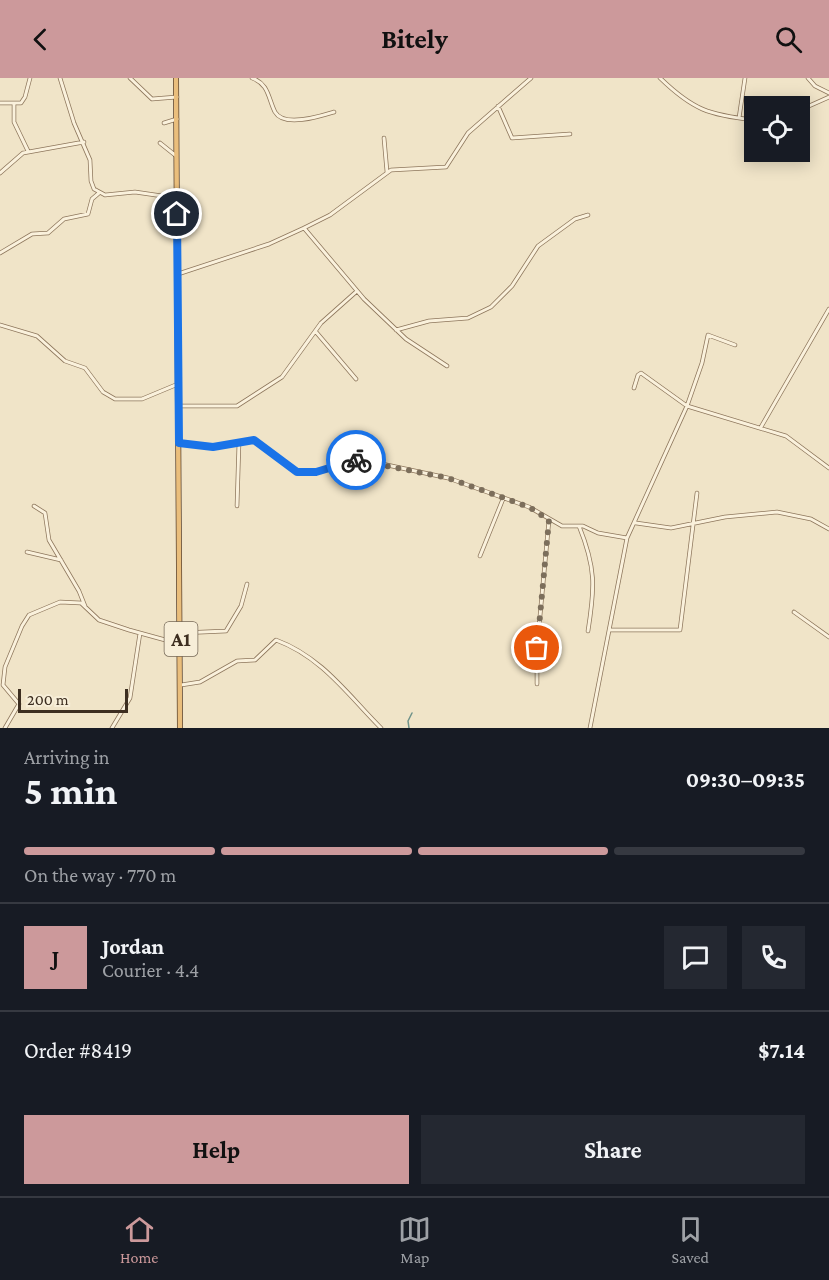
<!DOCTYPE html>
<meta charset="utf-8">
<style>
:root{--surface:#171b24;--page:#242831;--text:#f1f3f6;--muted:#9ea1a6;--line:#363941;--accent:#cc999b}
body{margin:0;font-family:"Crimson Pro",serif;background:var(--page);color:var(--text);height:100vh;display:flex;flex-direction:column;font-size:22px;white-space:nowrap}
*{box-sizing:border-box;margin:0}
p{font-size:20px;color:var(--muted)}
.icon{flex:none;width:33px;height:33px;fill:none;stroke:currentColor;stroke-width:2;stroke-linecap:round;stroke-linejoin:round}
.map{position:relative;height:650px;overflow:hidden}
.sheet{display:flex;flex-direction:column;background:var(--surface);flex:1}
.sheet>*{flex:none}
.fabs{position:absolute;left:744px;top:18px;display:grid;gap:12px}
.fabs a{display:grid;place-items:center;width:66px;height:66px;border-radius:0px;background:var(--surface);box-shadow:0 3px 15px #0003;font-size:30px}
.scale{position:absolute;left:18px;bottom:15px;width:110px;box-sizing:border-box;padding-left:6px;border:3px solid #3d2e20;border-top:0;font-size:16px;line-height:21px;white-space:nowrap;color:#3d2e20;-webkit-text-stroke:4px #f7eed8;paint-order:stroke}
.pin{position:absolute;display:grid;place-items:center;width:51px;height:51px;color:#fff;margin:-26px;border:3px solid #fff;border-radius:50%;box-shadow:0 2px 6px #0007}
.courier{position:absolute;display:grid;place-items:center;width:60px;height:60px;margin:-30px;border:4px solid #1a73e8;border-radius:50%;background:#fff;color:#222;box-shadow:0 2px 8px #0007}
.summary em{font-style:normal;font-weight:700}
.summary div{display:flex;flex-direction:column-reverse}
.summary{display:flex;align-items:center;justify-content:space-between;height:102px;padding:0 24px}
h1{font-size:39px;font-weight:700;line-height:45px}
.bar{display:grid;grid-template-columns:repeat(4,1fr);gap:9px 6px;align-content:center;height:72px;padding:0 24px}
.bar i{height:8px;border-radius:4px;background:var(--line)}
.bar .current{background:var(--accent)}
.bar p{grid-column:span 4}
.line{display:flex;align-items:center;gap:15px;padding:0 24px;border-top:2px solid var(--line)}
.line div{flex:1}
.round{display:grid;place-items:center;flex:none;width:63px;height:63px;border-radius:0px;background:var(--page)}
.button{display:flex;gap:12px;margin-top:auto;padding:12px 24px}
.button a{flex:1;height:69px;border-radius:0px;background:var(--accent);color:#111;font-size:24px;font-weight:700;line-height:69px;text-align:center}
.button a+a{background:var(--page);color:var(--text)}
header{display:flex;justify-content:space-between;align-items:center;height:78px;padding:0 24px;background:var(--accent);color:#111;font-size:27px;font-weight:700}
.menu{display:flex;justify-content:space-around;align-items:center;height:84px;border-top:2px solid var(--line);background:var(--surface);font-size:16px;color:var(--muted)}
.menu a{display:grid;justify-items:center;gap:3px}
.menu .current{color:var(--accent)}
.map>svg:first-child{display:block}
</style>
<header><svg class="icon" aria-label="back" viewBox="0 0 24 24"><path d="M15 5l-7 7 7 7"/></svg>Bitely<svg class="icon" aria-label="search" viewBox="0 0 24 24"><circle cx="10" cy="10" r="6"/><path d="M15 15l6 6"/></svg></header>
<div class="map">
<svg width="829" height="650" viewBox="0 0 829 650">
<rect width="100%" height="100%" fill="#f0e4c8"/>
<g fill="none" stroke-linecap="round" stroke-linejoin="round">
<path stroke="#6f938a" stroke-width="1.5" d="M409 650 408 643 412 635"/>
<g stroke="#8d765c" stroke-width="4.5">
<path id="minor" d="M60 0 74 45 90 82 91 103 94 111 105 117 135 114 176 120
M130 0 152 21 177 19
M252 0C269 6 268 20 275 34 284 50 321 38 334 34
M660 0C693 32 709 37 754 42
M808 0 815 8 829 15
M0 25H21L25 19 30 0
M14 25V44L28 73
M498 28 512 60 570 56
M800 32 829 19
M739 40 745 0
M164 45 177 41
M384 60 387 94
M160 65 175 77
M0 95 23 75 84 64
M304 150 364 221 406 261 447 288
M0 175 32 156 48 155 64 141 88 136 92 121 99 115
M178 196 269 166 304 150 330 137 391 92 446 89 468 55 531 0
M0 247 37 258 65 283 85 290 103 314 115 321H142L178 306
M396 252 429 243 468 240 491 229 512 208 538 168 575 141 588 137
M316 254 356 301
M634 310 638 297 641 295 687 328 786 358 829 390
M178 328H237L282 299 321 245 357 213
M761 349 829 231
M179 365 213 370 254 362 297 394H316L353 383 373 384 448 400 529 429 562 448H583L598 455 627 460
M34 428 45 435 49 462 79 513 85 528
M237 428 239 364
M636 445 671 450 725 439 777 434 811 441 829 451
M579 448C596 490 595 509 588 553
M27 474 61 482
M480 478 503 421
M794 534 829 559
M610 552H680L697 415
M181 555 226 553 241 528 247 506
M537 606V570L549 442
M181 607 200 604 237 583 255 582 276 562C322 579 348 617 381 650
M5 650 19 626 3 607 5 589 22 548 29 537 60 524 81 525 99 542 129 552 169 563H179
M112 650 130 620 140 555
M590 650 627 460 687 328 702 285 708 257 735 267"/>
</g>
<g stroke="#5b4430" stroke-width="6">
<path id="trunk" d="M176 0 180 650"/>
</g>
<use href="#minor" stroke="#faf1dc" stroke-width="3"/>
<use href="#trunk" stroke="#eabe7c" stroke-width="4.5"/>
</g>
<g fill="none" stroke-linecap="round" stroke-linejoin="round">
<path stroke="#7c6e5b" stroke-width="6" stroke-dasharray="0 10.8" d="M356 382 448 400 529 429 549 442 537 570"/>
<path stroke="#1a73e8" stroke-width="8" d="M177 136 179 365 213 369 254 362 297 394H316L356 382"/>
</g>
<g text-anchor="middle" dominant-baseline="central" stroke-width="5" stroke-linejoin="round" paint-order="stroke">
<rect fill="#f7eed8" stroke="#756857" stroke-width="1.5" x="164.5" y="544" width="33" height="34" rx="4.5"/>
<g font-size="20" font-weight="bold" fill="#3d2e20">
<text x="181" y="561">A1</text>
</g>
</g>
</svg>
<div class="fabs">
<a><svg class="icon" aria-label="locate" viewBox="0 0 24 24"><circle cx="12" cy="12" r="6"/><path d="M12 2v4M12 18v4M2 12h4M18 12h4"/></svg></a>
</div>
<div class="scale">200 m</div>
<div class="pin" style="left:537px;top:570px;background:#ea580c"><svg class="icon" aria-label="bag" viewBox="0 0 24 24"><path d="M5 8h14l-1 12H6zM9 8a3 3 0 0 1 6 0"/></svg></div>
<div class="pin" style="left:177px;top:136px;background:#1f2937"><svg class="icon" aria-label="home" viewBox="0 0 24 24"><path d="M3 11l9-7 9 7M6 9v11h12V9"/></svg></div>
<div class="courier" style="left:356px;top:382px"><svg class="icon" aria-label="bike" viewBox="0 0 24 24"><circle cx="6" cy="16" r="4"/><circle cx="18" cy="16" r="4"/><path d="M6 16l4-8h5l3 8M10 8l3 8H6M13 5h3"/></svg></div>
</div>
<section class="sheet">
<div class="summary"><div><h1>5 min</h1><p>Arriving in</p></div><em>09:30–09:35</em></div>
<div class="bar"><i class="current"></i><i class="current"></i><i class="current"></i><i></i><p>On the way · 770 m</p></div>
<div class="line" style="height:108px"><b class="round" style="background:var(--accent);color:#111">J</b><div><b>Jordan</b><p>Courier · 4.4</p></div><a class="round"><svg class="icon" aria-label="chat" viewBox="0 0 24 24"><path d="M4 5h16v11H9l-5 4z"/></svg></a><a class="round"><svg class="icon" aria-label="phone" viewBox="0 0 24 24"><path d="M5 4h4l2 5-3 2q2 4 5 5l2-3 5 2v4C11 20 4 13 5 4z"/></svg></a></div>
<div class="line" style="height:78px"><div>Order #8419</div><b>$7.14</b></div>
<div class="button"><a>Help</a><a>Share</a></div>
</section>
<nav class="menu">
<a class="current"><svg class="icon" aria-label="home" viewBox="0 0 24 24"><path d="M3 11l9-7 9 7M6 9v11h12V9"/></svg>Home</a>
<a><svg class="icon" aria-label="map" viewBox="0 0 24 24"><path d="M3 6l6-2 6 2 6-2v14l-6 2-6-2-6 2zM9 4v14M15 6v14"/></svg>Map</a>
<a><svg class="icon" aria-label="saved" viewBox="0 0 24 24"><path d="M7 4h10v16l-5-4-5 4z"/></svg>Saved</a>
</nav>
